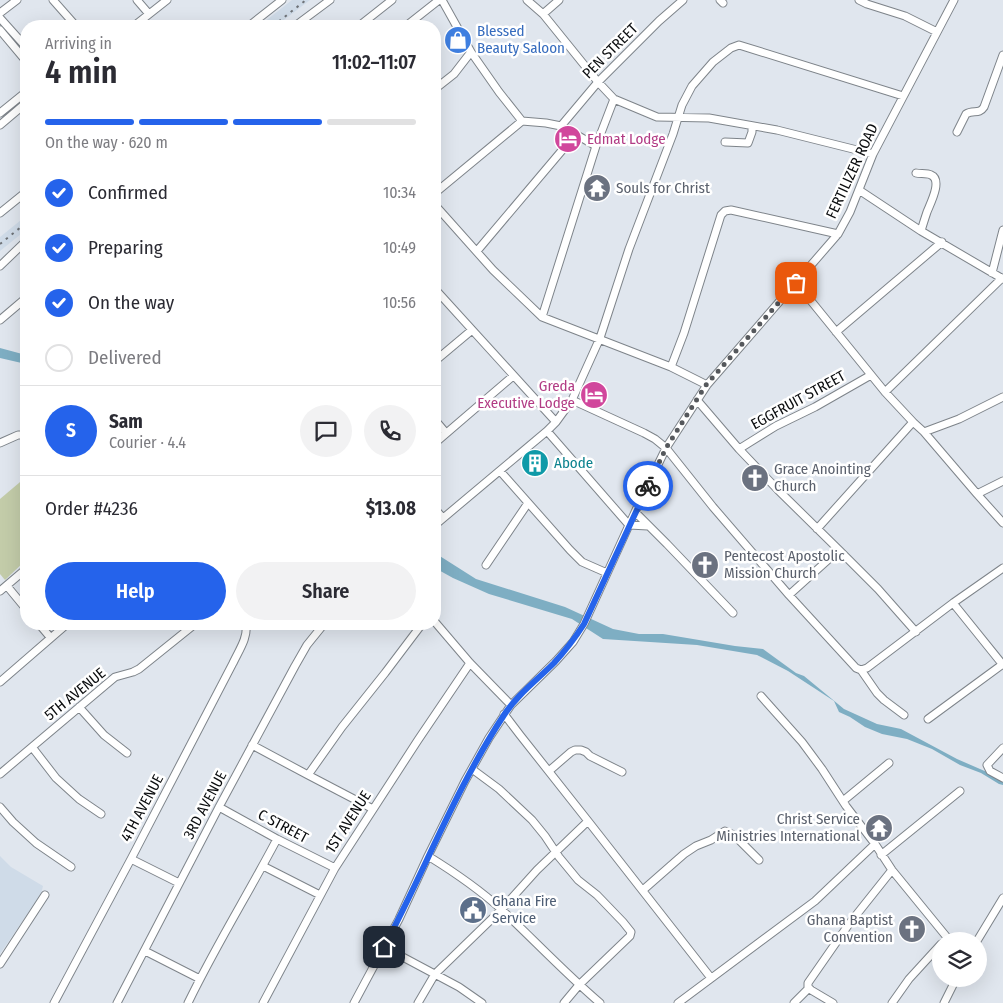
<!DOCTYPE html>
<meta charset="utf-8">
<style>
:root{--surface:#fff;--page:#f2f2f3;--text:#2b2b33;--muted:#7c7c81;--line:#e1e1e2;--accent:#2563eb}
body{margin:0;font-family:"Fira Sans Condensed",sans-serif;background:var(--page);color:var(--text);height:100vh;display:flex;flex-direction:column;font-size:19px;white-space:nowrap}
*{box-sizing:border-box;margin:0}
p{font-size:16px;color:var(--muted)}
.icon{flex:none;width:28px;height:28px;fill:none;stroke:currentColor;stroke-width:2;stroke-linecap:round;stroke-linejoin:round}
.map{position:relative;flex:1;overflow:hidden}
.details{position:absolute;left:20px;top:20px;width:421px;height:610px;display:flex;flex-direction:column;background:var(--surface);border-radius:20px;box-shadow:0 5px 20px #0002}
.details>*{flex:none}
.controls{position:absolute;left:932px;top:932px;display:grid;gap:10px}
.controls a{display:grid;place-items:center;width:55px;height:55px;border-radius:50%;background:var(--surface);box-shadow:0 5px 20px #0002;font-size:25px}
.pin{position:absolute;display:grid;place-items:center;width:42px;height:42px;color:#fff;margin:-21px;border-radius:10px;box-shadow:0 2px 8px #0006}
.courier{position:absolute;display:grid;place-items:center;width:50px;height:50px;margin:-25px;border:4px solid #2563eb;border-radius:50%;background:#fff;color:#222;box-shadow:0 1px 6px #0007}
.overview em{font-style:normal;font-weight:600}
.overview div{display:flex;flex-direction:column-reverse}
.overview{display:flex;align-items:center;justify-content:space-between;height:85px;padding:0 25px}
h1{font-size:32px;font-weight:600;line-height:38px}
.bar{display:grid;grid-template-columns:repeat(4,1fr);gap:8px 5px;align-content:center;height:60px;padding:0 25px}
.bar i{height:6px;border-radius:4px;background:var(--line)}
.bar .selected{background:var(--accent)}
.bar p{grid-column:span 4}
.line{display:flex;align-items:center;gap:12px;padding:0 25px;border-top:1px solid var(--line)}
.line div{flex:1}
.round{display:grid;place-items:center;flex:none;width:52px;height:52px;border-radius:26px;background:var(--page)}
ol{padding:0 25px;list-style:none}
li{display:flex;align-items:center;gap:15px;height:55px}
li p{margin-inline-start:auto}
li .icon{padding:5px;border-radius:50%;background:var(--accent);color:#fff;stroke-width:4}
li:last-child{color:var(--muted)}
li i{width:28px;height:28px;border:2px solid var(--line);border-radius:50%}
.primary-button{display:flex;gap:10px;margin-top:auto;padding:10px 25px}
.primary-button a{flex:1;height:58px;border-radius:30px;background:var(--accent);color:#fff;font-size:20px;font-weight:600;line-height:58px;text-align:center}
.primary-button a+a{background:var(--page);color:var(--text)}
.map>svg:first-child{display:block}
</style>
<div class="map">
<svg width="1003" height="1003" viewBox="0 0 1003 1003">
<rect width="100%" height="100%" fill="#e0e6ee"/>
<path fill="#cfdbe8" d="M292 0H310L276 26H259Z
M26 216V230L0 251V237Z
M0 856 11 867 43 886 41 894 0 954Z"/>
<path fill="#c3cca9" d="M26 477V560L5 580 0 574V499Z"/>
<path fill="#7eaec3" d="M0 348 26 355V364L0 358Z
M435 553 476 579 565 607 613 629 639 634H663L735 646 763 649 796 673 804 676 844 709 877 724 901 729 957 759 1003 779V785L999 784 981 773 960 765 932 749 907 739 882 734 865 727 850 717 839 712 834 701 788 671 757 655 697 645 603 639 572 619 489 594 453 578 435 568Z"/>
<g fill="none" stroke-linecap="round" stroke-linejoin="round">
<g stroke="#7e848a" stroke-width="9">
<path id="minor" d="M53 0 76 26
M137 0 149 14
M527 0 543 14 598 82 614 99 657 117 709 118 777 130 873 154
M720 0 723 3
M859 0 867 4 905 16 937 32
M0 13 17 0
M543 14 559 0
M0 18 26 47
M134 26 167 0
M249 26 282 0
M295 26 330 0
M359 26 392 0
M406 26 439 0
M0 30 26 61
M471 52 499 92 522 121
M435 89 454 74 471 52 442 0
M0 113 26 92
M0 125 26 103
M561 126 598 82 659 21 683 0
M957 132 966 114C973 109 979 115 984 107L1003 55
M725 142 748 143 752 132V126
M916 173C920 174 927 173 931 175 943 180 930 204 927 212 925 218 923 224 921 231
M859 190 921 231 1003 279
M435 193 522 121 546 123 561 126 596 146
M435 205 493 270 542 317 671 367 707 385
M0 213 26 192
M477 251 575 135
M0 266 26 241
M992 273 1003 230
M435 289 556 422
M807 296 885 392 913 422 817 529
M542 317 596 146 614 99
M0 320 26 298
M836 332 942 242
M435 361 472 330
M671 367 684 333 721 215 725 211 731 210 838 234
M885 392 1002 278
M572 400 644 433 655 439 666 448 713 507 789 595 839 550 778 490 739 449 697 400
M435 420 446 433
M913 422 924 432 959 419 1003 397
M924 432 977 494 1003 481
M0 443 18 435H26
M435 443 513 376
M739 449 776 426 815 407 871 375
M500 471 570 550 582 562 607 573
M977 494 1003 523
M435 509 443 518
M635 512 667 544 733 613
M435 525 547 431
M648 526 629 525 547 431 556 422 572 400 600 338 629 249 673 134 682 105 692 86 713 62 731 48 739 45 903 96
M839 550 878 589 916 632
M486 565 528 503
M7 586 26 609
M0 591 26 569
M789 595 856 668 861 670 867 668 953 603 1003 568
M953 603 1003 665
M435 622 470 663 511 705
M39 624 50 637
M861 670 877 693 884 700 904 715
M0 682 67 624
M761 696 802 742 822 769 846 806 875 844 892 870 950 941
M79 707 104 735 127 753
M504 714 520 735 588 821 711 978
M928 719 1003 664
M252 745 308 775
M32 747 56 778 79 799 101 814
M1003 748 987 765 990 771 1003 778
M472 769 499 789 532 820 545 836 559 857 578 880 597 895 623 922 631 932 630 936 579 985 564 1003
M549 771 571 752 575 750H581L586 752 590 756 622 772
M0 774 115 677 133 672 139 669 195 624
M843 801 889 763
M0 807 13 822 36 843 71 867
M219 807 277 839 335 868
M373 809 308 775 342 727 385 673 422 624
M881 855 960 791
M428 856C454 872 479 889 502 910 535 941 566 974 600 1003
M131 859 179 883
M263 866 320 895
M643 890 684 854 696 846 711 840 725 831 734 835 759 860
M977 941 1003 898
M384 947 459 987 482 1003
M145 951 200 979
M0 964 45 895
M54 1003 131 859 233 663C239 650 248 638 246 624
M117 1003 219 807 295 666 307 645 324 624
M188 1003C215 947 248 894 277 839
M263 1003 335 868 418 740 470 663
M354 1003 399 919 428 856 465 781 489 738 511 705 556 661 573 642 584 624 635 512 666 448 707 385 838 234 850 212 873 154 954 0
M418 1003 435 974 501 910 537 870 588 821
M678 1003 815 901 875 844
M794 1003 809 988
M833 1003 811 990 808 987V983L849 924 892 870
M892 1003 909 979 941 944
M944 1003 956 979"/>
</g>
<use href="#minor" stroke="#fff" stroke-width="7"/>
<path stroke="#6e7277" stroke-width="2" stroke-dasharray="2.5 5" stroke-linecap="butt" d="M273 26 306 0
M0 244 26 223"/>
</g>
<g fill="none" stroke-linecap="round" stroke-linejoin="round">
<path stroke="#55585c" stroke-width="5" stroke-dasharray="0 9" d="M648 486 666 448 706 385 796 283"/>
<path stroke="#2563eb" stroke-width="6" d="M384 947C425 870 456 788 504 715 517 695 537 680 554 663 565 651 575 638 584 624L648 486"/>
</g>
<defs>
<g id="shop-disc" transform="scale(1.4375)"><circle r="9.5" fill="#3f7fe0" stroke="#fff"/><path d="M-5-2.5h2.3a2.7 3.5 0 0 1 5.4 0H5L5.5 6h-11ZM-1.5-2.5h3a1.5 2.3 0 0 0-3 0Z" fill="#fff"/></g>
<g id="hotel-disc" transform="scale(1.4375)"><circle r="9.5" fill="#d1479c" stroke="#fff"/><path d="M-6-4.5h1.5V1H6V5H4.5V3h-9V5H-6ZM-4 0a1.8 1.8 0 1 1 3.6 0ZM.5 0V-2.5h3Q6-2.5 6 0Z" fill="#fff"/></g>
<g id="temple-disc" transform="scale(1.4375)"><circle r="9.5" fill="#6b7280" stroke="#fff"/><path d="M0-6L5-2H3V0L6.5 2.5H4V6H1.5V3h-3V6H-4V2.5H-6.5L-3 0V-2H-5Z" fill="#fff"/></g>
<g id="building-disc" transform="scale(1.4375)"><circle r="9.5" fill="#0f9aa8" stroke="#fff"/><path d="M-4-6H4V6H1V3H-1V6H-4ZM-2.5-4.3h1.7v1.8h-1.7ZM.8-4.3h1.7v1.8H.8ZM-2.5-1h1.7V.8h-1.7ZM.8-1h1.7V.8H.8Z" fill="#fff"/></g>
<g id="church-disc" transform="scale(1.4375)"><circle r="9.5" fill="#6b7280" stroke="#fff"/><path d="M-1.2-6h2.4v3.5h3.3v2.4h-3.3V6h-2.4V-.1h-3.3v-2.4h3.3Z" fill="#fff"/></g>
<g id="civic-disc" transform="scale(1.4375)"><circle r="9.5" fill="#5c6f8a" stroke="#fff"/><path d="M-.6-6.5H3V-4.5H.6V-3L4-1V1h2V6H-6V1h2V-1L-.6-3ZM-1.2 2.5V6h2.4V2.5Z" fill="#fff"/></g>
</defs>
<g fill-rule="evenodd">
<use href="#shop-disc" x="458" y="40"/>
<use href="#hotel-disc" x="568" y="139"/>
<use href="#temple-disc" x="597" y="188"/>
<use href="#hotel-disc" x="594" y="395"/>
<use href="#building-disc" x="535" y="463"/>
<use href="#church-disc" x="755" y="478"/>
<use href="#church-disc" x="705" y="565"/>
<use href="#temple-disc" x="879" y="828"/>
<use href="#civic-disc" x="473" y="910"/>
<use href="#church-disc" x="912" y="929"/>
</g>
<g text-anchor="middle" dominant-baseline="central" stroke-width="5" stroke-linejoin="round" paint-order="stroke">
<g font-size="15" fill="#366cbe" stroke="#fff" text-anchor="start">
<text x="477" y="31">Blessed<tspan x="477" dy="17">Beauty Saloon</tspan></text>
</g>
<g font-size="15" fill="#0a0c0e" stroke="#fff">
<text transform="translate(610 51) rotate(-45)">PEN STREET</text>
<text transform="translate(852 171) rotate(-65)">FERTILIZER ROAD</text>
<text transform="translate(798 400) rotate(-29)">EGGFRUIT STREET</text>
<text transform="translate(75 694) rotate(-39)">5TH AVENUE</text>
<text transform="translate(205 805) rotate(-62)">3RD AVENUE</text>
<text transform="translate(142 808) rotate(-62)">4TH AVENUE</text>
<text transform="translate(348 822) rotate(-57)">1ST AVENUE</text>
<text transform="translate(283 826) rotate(28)">C STREET</text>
</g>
<g font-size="15" fill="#b23c85" stroke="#fff" text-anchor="start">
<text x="587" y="139">Edmat Lodge</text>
<text x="575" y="386" text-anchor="end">Greda<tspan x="575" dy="17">Executive Lodge</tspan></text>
</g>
<g font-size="15" fill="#5b616d" stroke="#fff" text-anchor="start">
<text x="616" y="188">Souls for Christ</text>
<text x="774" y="469">Grace Anointing<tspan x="774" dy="17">Church</tspan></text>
<text x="724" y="556">Pentecost Apostolic<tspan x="724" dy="17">Mission Church</tspan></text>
<text x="860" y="819" text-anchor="end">Christ Service<tspan x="860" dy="17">Ministries International</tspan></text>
<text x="893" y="920" text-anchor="end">Ghana Baptist<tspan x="893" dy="17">Convention</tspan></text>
</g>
<g font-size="15" fill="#0d838f" stroke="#fff" text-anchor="start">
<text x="554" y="463">Abode</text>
</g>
<g font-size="15" fill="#4e5e75" stroke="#fff" text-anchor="start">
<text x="492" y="901">Ghana Fire<tspan x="492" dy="17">Service</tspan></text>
</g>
</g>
</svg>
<div class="controls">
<a><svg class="icon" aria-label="layers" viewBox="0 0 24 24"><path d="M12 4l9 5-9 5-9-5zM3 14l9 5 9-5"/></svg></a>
</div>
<div class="pin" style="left:796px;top:283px;background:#ea580c"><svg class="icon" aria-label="bag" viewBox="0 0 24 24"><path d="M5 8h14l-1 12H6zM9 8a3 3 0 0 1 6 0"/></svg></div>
<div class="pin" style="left:384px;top:947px;background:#1f2937"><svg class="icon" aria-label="home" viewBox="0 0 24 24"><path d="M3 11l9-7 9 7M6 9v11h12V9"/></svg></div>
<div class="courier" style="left:648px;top:486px"><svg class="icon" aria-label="bike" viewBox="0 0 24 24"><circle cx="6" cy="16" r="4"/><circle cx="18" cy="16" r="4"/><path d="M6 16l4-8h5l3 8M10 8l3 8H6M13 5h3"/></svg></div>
<section class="details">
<div class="overview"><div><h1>4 min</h1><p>Arriving in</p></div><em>11:02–11:07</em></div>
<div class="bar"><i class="selected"></i><i class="selected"></i><i class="selected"></i><i></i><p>On the way · 620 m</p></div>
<ol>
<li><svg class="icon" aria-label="check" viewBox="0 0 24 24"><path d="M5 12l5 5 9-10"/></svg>Confirmed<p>10:34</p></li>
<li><svg class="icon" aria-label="check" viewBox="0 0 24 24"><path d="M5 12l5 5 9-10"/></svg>Preparing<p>10:49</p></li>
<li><svg class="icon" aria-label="check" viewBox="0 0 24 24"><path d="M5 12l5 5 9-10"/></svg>On the way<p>10:56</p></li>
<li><i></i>Delivered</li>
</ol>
<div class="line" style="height:90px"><b class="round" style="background:var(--accent);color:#fff">S</b><div><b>Sam</b><p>Courier · 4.4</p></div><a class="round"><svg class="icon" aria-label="chat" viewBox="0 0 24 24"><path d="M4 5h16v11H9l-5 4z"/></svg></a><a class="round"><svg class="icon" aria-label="phone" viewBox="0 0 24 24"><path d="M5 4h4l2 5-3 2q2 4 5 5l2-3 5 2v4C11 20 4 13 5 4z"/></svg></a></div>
<div class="line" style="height:65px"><div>Order #4236</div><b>$13.08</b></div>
<div class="primary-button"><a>Help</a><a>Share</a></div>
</section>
</div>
